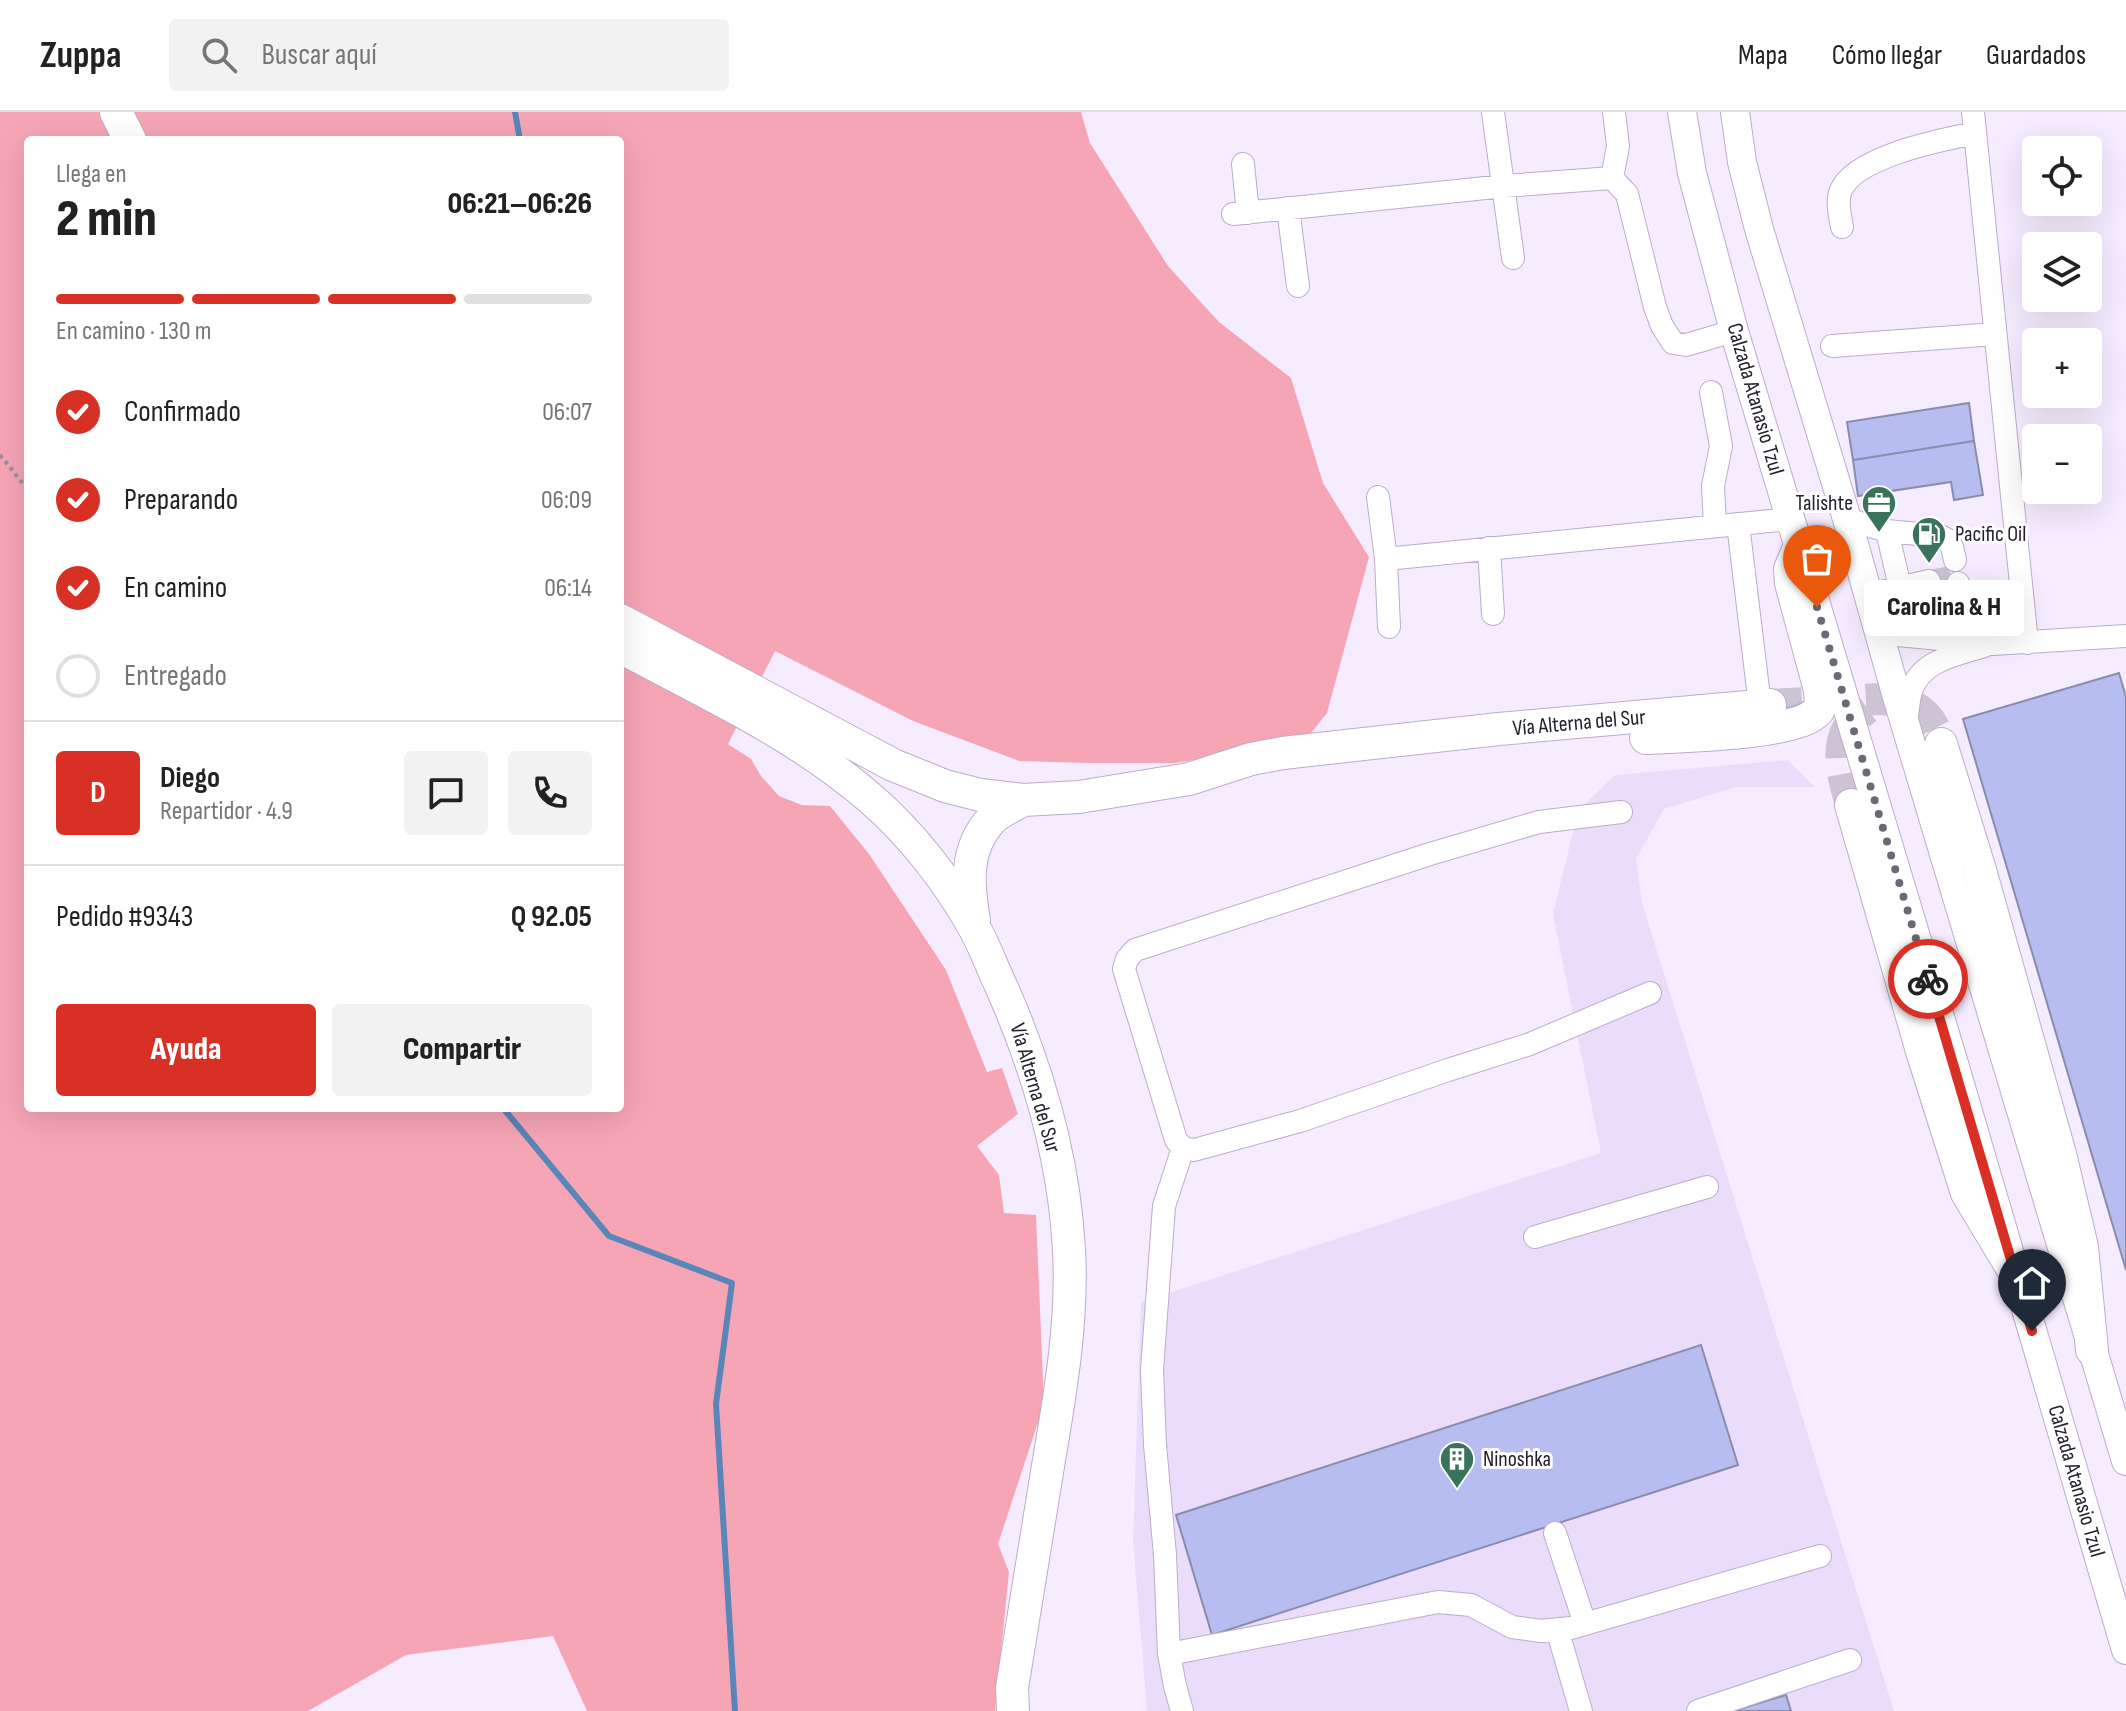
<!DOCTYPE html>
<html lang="es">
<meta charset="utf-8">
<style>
:root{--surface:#fff;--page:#f2f2f2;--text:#222;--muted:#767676;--line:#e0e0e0;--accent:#d93025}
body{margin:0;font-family:"Sofia Sans Condensed",sans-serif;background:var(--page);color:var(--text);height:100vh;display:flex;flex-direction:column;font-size:30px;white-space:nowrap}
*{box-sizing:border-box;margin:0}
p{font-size:26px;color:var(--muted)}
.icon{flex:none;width:44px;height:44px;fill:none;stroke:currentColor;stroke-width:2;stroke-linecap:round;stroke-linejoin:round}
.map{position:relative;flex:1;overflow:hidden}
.details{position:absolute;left:24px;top:24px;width:600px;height:976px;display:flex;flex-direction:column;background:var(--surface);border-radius:8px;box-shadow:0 8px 32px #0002}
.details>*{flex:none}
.buttons{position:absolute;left:2022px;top:24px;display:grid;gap:16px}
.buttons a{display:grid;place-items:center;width:80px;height:80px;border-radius:8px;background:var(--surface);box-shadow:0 8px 32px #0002;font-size:40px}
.pin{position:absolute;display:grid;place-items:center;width:68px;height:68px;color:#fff;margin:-82px -34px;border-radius:50% 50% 50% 0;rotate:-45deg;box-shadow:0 0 8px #0007}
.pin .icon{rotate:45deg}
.courier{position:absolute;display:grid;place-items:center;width:80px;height:80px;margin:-40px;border:6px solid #d93025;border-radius:50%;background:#fff;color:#222;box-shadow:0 2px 10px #0007}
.bubble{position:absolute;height:56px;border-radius:8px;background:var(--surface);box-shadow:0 8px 32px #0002;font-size:26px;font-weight:800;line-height:56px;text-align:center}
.headline em{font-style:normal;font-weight:800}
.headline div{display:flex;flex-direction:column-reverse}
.headline{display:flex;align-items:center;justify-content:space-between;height:136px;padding:0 32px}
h1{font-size:52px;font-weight:800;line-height:60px}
.bar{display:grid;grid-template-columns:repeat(4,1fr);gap:12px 8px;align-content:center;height:96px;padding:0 32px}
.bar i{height:10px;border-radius:6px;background:var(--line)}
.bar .active{background:var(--accent)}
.bar p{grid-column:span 4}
.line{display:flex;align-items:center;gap:20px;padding:0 32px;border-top:2px solid var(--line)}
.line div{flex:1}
.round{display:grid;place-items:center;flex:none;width:84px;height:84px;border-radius:8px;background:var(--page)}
ol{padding:0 32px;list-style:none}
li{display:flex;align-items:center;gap:24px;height:88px}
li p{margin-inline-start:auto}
li .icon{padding:8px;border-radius:50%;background:var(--accent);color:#fff;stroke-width:4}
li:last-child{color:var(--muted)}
li i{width:44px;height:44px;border:4px solid var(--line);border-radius:50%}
.primary-button{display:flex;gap:16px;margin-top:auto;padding:16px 32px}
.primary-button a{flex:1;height:92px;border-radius:8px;background:var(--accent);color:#fff;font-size:32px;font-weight:800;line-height:92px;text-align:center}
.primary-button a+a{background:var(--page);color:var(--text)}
header{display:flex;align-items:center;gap:48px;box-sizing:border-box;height:112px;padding:0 40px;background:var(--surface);border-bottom:2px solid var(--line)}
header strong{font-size:38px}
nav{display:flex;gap:44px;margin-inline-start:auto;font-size:28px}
.search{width:560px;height:72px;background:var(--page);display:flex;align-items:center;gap:20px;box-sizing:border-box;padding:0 28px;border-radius:8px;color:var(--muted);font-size:30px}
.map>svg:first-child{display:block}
</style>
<header>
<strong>Zuppa</strong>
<div class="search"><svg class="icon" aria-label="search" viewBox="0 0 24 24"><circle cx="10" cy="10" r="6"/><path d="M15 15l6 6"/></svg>Buscar aquí</div>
<nav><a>Mapa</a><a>Cómo llegar</a><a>Guardados</a></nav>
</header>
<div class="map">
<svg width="2126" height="1599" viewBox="0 0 2126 1599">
<rect width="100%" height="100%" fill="#f6ecff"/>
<path fill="#ecdcfb" d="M1788 648 1815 675H1736L1664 697 1636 747 1642 791 1894 1599H1147L1133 1429 1141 1190 1601 1041 1553 802 1571 728 1580 697 1615 663Z"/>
<path fill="#f6a5b5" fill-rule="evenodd" d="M0 0H1081L1090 31 1168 154 1219 210 1291 266 1323 371 1369 445 1327 601 1304 630 1175 651H1088L1019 649 913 609 775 539 728 632 751 647 761 664 779 684 802 693 830 694 869 742 946 858 987 960 1002 956 1018 1002 977 1034 999 1063 1004 1101 1036 1103 1044 1292 998 1432 1009 1460 995 1599H587L553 1524 406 1543 308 1599H0ZM28 28H620V996H28Z"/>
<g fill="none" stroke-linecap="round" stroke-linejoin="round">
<path stroke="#5985b9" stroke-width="6" d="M515 0 520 28
M503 996 609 1124 732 1171 716 1292 735 1599"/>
</g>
<path fill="#b8bdf1" stroke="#898dab" stroke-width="2" d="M1969 291 1974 329 1853 348 1847 310Z
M1974 329 1983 383 1954 388 1951 370 1858 384 1853 348Z
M2119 561 2126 585V1158L1963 607Z
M1701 1233 1738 1353 1212 1523 1176 1403Z
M1786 1583 1791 1599H1733Z"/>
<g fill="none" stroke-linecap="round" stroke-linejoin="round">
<path stroke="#ccc3d5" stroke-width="22" stroke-dasharray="22 11" stroke-linecap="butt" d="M1929 469 1957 464"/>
<path stroke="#ccc3d5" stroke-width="32" stroke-dasharray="32 16" stroke-linecap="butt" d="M1770 593 1879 587C1914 589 1929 598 1941 632
M1851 693C1841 656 1830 622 1867 596"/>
<g stroke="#bcacca" stroke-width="24">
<path id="minor" d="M1493 0 1513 146
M1614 0 1618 34 1612 66 1627 82 1655 195 1662 214 1673 231 1686 233 1734 219
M1973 0 2027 531
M1243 52 1248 101
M1288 96 1298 174
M1233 102 1505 74 1612 66
M1842 115C1840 103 1836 89 1841 78 1856 44 1942 28 1975 21
M1832 234 1995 222
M1711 280 1721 334 1713 374 1715 414
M1378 385 1386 447 1389 515
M1847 407 1887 419 1940 424 1948 428 1952 435 1955 448
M1738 412 1758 577
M1887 419 1900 475
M1489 436 1493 502
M1386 447 1790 407
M1958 471 1968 529
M1869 483 1929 469
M1878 514 1898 523 1993 532 2126 524
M1906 611C1908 601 1908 589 1911 579 1921 548 1956 543 1984 534
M1621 700 1539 710 1430 742 1135 838 1127 847 1124 857 1176 1028 1183 1036 1194 1038 1300 1009 1448 958 1530 932 1650 881
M1535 1125 1707 1075
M1555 1421 1585 1512
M1557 1517 1581 1599
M1169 1542 1438 1490 1471 1493 1512 1515 1541 1519 1571 1516 1820 1444
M1182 1599 1175 1574 1169 1542 1165 1443 1155 1333 1152 1258 1164 1094 1183 1036
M1698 1599 1850 1548"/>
</g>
<g stroke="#bcacca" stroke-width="30">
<path id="major" d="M1682 0 1692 61 1734 219 1955 955 2126 1538
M1735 0 1742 50 1759 117 1847 407 1897 585 2126 1349"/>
</g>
<g stroke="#bcacca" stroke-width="34">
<path id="highway" d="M116 0 130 28
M620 508 893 653 945 674 980 683 1023 688 1079 685 1189 667 1251 647 1283 641 1499 617 1770 593
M620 535C706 581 796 622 870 686 910 720 950 771 975 817 985 835 992 855 1001 874 1038 957 1064 1046 1069 1138 1073 1210 1060 1283 1048 1354 1036 1428 1024 1502 1012 1576L1013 1599
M1646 626C1678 624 1803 623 1819 597 1822 592 1820 584 1820 578L1791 471 1790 457 1799 436
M1941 632 1980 758 2060 1042 2082 1135 2092 1238
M1851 693 1922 939 1967 1081 2014 1159
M974 809C968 773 964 738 991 708 998 700 1013 694 1023 688"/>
</g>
<path stroke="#98909f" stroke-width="4" stroke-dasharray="4 4" stroke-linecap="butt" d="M0 343 28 378"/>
<use href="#minor" stroke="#fff" stroke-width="22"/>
<use href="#major" stroke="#fff" stroke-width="28"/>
<use href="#highway" stroke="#fff" stroke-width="32"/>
</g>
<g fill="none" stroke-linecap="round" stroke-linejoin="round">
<path stroke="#6f6775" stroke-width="8" stroke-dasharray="0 14.4" d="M1817 495 1928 867"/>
<path stroke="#d93025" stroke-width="10" d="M1928 867 2032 1219"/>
</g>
<defs>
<g id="office-pin" transform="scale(1.8)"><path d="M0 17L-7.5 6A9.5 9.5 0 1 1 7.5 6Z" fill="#39735c" stroke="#fff"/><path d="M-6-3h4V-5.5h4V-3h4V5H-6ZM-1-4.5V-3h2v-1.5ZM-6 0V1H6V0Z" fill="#fff"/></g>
<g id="fuel-pin" transform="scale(1.8)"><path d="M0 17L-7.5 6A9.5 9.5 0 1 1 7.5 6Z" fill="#39735c" stroke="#fff"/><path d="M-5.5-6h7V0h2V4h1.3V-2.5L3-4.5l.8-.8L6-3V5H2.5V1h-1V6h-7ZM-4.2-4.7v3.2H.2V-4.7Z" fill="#fff"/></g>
<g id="building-pin" transform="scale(1.8)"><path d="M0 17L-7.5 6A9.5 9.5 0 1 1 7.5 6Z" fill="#39735c" stroke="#fff"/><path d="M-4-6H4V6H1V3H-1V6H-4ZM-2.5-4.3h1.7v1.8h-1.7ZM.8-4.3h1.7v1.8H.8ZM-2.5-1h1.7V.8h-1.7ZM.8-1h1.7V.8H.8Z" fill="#fff"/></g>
</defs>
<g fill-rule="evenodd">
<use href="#office-pin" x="1879" y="391"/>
<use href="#fuel-pin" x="1929" y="422"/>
<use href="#building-pin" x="1457" y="1347"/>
</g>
<g text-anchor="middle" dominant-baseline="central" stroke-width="6" stroke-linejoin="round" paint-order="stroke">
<g font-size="22" fill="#26202b" stroke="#fff">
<text transform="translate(1755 287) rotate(74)">Calzada Atanasio Tzul</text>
<text transform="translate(1579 611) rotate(-5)">Vía Alterna del Sur</text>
<text transform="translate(1035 976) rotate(74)">Vía Alterna del Sur</text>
<text transform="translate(2076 1369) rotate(74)">Calzada Atanasio Tzul</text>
</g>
<g font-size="22" fill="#26202b" stroke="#fff" text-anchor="start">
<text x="1853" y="391" text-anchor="end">Talishte</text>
<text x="1955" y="422">Pacific Oil</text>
<text x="1483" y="1347">Ninoshka</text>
</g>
</g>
</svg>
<div class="buttons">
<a><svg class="icon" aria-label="locate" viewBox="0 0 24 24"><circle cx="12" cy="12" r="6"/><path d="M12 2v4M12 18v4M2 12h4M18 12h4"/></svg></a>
<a><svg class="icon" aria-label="layers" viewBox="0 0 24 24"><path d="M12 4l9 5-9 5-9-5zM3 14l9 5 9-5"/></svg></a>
<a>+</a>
<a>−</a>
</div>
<div class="pin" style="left:1817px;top:495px;background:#ea580c"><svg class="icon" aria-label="bag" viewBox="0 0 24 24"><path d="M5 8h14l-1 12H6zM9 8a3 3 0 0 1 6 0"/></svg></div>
<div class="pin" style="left:2032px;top:1219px;background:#1f2937"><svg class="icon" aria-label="home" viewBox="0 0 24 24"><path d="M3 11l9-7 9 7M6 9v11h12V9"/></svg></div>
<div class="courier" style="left:1928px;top:867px"><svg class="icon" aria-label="bike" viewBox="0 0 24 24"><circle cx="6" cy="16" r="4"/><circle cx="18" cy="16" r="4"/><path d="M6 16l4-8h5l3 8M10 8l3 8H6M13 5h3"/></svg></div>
<div class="bubble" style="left:1864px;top:468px;width:160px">Carolina &amp; H</div>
<section class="details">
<div class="headline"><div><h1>2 min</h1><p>Llega en</p></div><em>06:21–06:26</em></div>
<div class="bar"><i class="active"></i><i class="active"></i><i class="active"></i><i></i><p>En camino · 130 m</p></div>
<ol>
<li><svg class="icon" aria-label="check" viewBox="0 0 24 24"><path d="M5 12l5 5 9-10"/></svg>Confirmado<p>06:07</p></li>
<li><svg class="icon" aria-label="check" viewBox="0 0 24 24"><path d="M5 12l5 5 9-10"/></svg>Preparando<p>06:09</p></li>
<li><svg class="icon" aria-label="check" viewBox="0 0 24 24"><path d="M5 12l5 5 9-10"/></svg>En camino<p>06:14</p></li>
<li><i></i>Entregado</li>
</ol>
<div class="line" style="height:144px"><b class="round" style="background:var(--accent);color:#fff">D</b><div><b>Diego</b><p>Repartidor · 4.9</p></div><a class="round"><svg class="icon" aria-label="chat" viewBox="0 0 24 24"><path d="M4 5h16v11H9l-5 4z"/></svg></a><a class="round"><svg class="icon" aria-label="phone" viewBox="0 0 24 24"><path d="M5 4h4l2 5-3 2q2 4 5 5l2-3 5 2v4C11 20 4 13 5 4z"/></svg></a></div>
<div class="line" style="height:104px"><div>Pedido #9343</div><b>Q 92.05</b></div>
<div class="primary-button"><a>Ayuda</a><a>Compartir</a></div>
</section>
</div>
